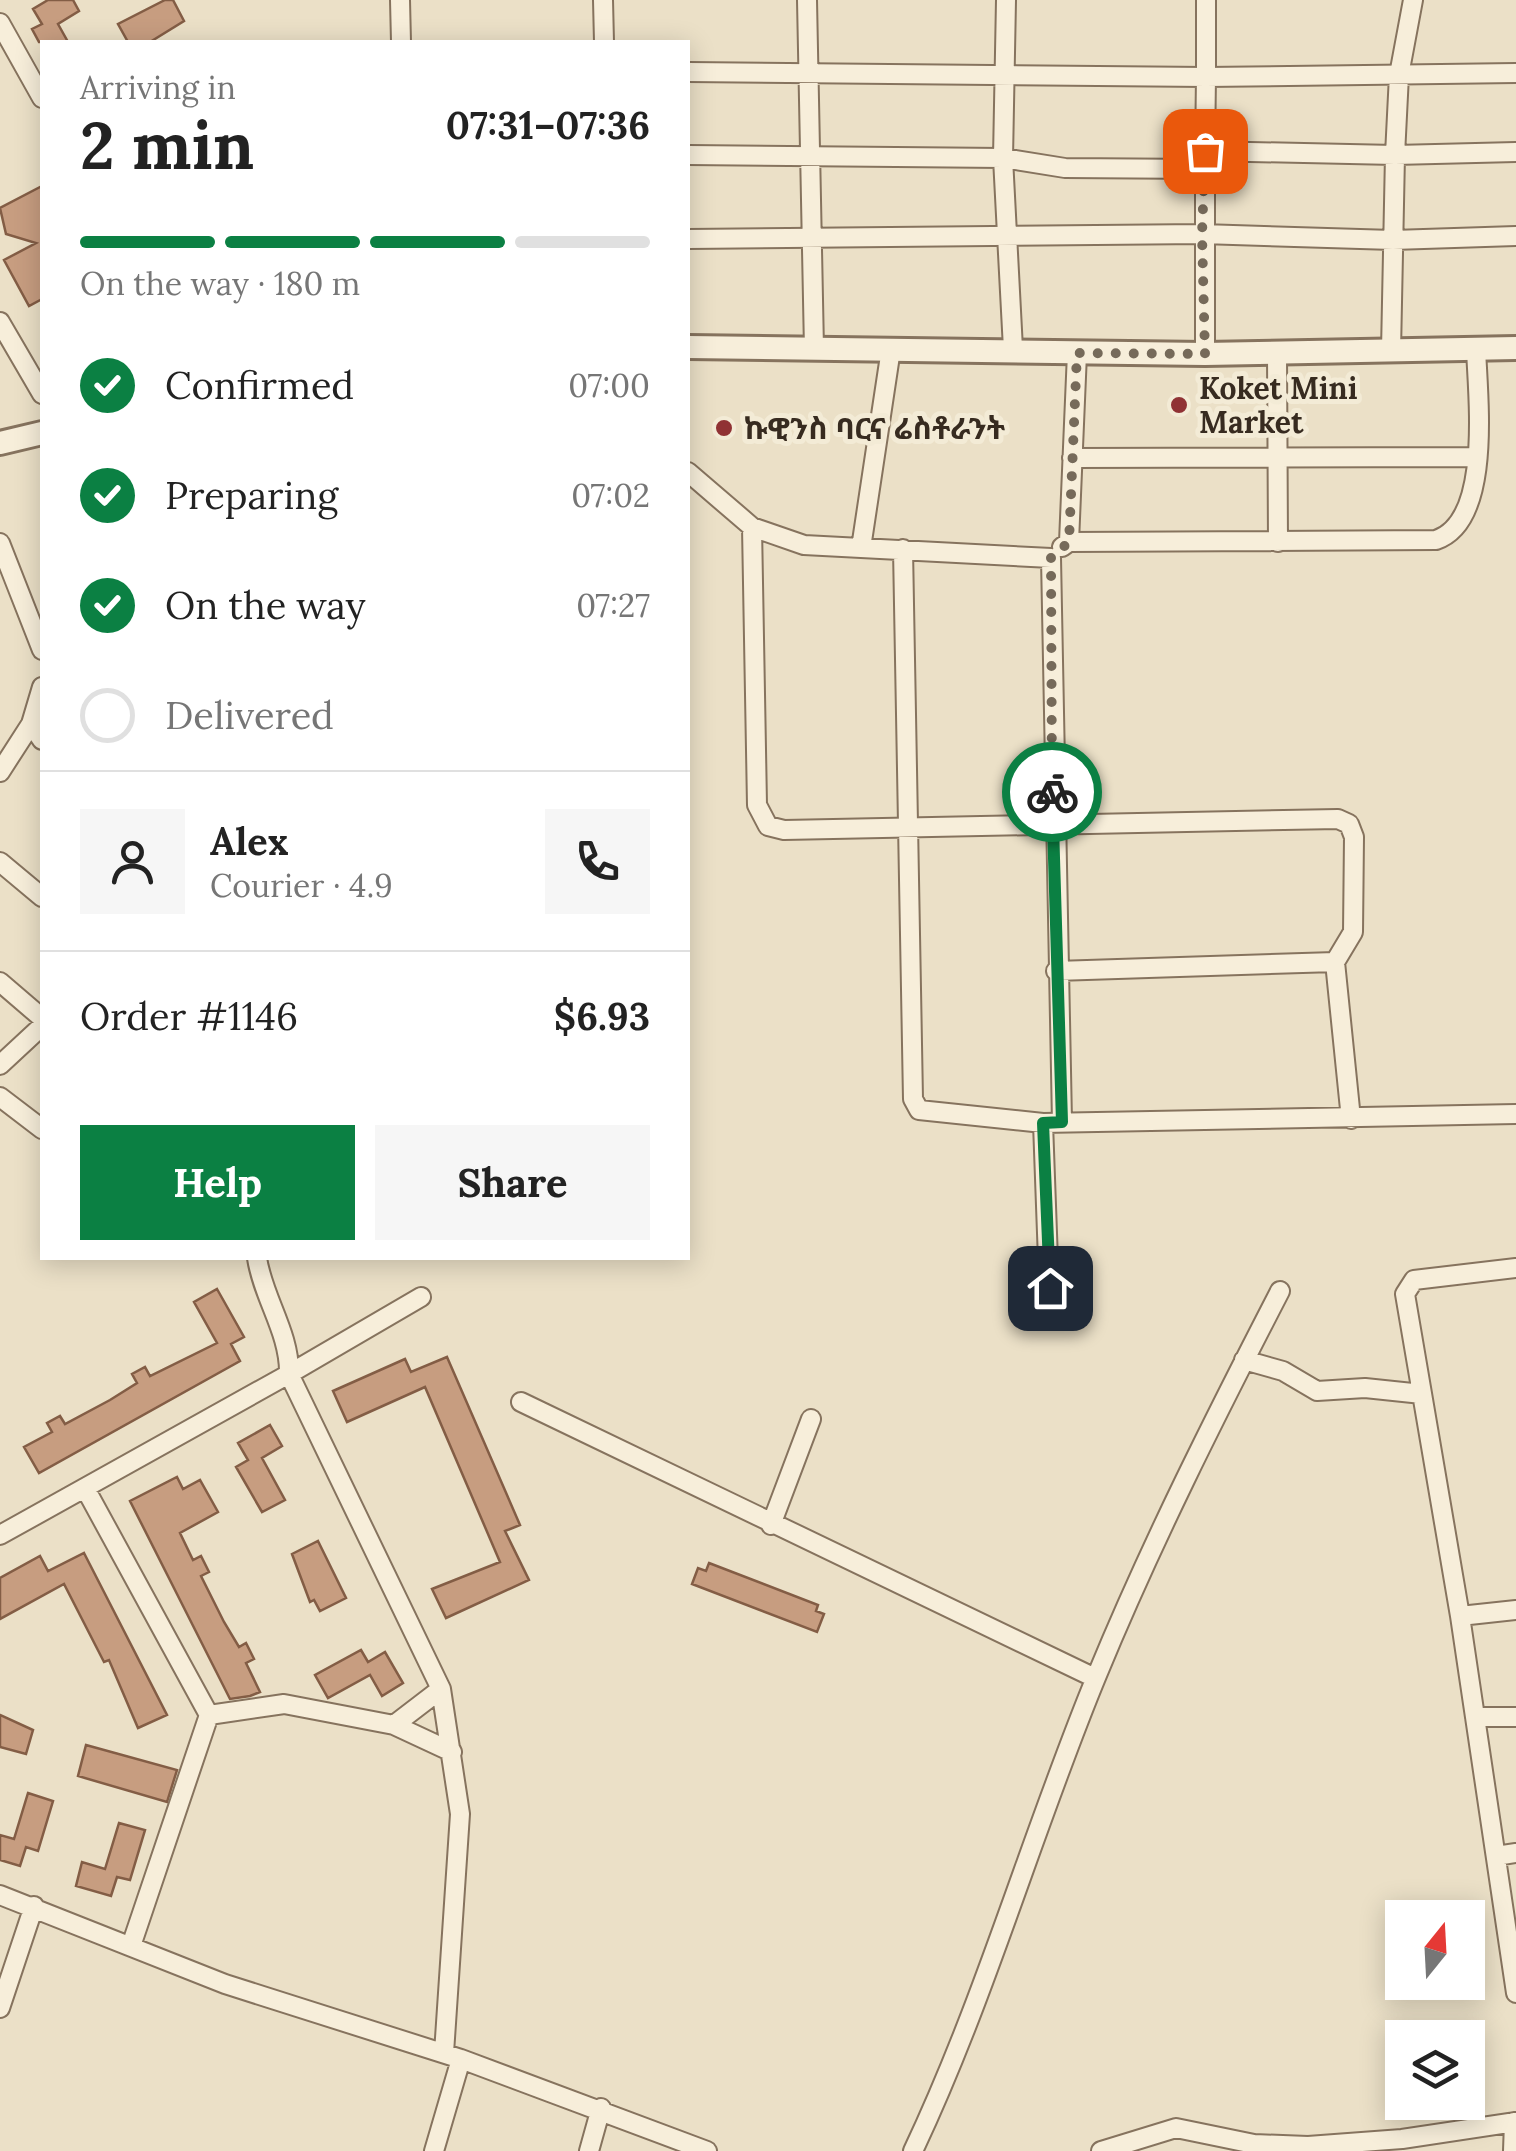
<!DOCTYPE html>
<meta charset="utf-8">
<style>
:root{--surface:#fff;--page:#f6f6f6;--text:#222;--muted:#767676;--line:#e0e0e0;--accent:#0b8043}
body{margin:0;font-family:Lora,"Noto Sans Ethiopic",serif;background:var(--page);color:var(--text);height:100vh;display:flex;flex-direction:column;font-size:38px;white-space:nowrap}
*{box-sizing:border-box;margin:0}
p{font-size:32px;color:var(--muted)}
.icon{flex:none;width:55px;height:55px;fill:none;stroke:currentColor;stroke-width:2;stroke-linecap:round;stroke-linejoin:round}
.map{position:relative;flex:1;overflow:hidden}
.panel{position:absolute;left:40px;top:40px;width:650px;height:1220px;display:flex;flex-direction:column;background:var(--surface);border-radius:0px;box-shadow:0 5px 25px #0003}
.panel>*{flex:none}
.needle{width:65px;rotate:18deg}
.fabs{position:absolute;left:1385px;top:1900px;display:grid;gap:20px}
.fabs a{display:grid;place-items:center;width:100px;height:100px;border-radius:0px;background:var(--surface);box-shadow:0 5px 25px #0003;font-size:50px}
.pin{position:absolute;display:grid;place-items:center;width:85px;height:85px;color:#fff;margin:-42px;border-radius:20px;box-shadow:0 5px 15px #0006}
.courier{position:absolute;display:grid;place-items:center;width:100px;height:100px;margin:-50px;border:8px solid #0b8043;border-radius:50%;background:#fff;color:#222;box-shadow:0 2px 12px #0007}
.head em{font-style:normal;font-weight:700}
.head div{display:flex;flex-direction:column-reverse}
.head{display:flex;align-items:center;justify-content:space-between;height:170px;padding:0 40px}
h1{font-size:65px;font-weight:700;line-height:75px}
.bar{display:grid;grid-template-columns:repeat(4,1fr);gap:15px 10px;align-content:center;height:120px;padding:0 40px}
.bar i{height:12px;border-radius:8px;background:var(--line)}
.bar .on{background:var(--accent)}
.bar p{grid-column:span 4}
.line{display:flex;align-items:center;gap:25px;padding:0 40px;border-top:2px solid var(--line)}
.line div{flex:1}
.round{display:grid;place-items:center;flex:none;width:105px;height:105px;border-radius:0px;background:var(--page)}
ol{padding:0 40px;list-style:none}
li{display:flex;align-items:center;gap:30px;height:110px}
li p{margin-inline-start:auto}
li .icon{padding:10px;border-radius:50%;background:var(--accent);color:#fff;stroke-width:4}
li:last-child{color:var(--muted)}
li i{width:55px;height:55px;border:5px solid var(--line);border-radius:50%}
.cta{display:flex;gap:20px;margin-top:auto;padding:20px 40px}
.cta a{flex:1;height:115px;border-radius:0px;background:var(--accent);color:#fff;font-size:40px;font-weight:700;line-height:115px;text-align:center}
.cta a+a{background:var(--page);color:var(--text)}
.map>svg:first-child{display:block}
</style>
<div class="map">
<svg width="1516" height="2151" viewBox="0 0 1516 2151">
<rect width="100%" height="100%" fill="#ebe0c7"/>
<path fill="#c79d80" stroke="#835d45" stroke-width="2.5" d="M48 0H73L79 11 58 24 68 42H39L32 29 42 24 33 9Z
M165 0H173L184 21 150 42H128L118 24Z
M42 186V299L29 306 4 260 36 243 6 234 0 208Z
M217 1289 244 1337 231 1344 240 1361 39 1473 24 1447 52 1432 47 1423 60 1416 65 1424 110 1400 137 1383 132 1374 145 1367 150 1376 217 1343 194 1302Z
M447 1357 520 1525 505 1531 529 1580 446 1618 432 1589 500 1562 425 1387 347 1422 333 1391 405 1359 411 1372Z
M270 1425 282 1446 262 1458 285 1500 262 1512 236 1467 248 1460 238 1443Z
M177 1477 183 1489 200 1480 218 1512 180 1533 193 1560 201 1556 209 1572 201 1576 224 1622 239 1647 246 1643 254 1659 246 1663 260 1692 250 1696 230 1699 130 1501Z
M318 1541 346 1598 320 1611 314 1600 310 1602 292 1554Z
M84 1553 167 1715 138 1728 109 1660 104 1662 64 1584 0 1619V1578L40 1556 48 1571Z
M709 1563 818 1605 816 1611 824 1614 817 1632 692 1584 698 1568 706 1571Z
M361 1650 368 1662 385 1652 403 1683 382 1696 370 1675 328 1698 315 1675Z
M0 1715 33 1730 26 1754 0 1747Z
M86 1745 177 1770 167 1802 78 1776Z
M28 1793 53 1801 38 1851 26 1847 20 1866 0 1860V1835L14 1839Z
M119 1823 145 1830 130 1880 117 1877 111 1896 76 1886 82 1862 105 1869Z"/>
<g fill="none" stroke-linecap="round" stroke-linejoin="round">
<g stroke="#86735e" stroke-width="22">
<path id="minor" d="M400 0 401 42
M603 0 604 42
M807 0 814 349
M1206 0V77L1516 73
M0 23 42 98
M688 72 1206 77 1205 151
M688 155 1003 158 1006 0
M688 239 1202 234 1393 240 1516 236
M0 322 42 394
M1013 349 1003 158 1065 168 1205 169
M1391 351 1395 155 1516 152
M1205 354V151L1395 155 1399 75 1413 0
M1277 354 1278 542
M1072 458 1476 457
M688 472 752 527 804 545 1051 558 1062 1122
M752 527 757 805 768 826 784 830 1338 819 1349 824 1354 837 1353 932 1335 962 1056 971
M1069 542 1436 540C1492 521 1478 399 1476 349
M0 543 42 650
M1062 547 1069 542 1077 353
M861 548 891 349
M903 549 913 1099 919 1110 1043 1123 1516 1114
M31 724 42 740
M0 772 31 724 42 687
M0 862 42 897
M1335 962 1351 1119
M0 982 42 1018
M0 1065 42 1026
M0 1097 42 1129
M1043 1123 1049 1288
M257 1258C263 1298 290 1333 289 1374
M1516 1268 1414 1280 1405 1294 1460 1616 1516 1993
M1244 1360 1283 1371 1317 1391 1365 1388 1422 1394
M289 1374 421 1297
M521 1402 1095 1678
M85 1488 209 1715 131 1946
M771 1525 811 1419
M0 1535 289 1374 441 1689 460 1814 444 2053
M1460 1616 1516 1610
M209 1715 284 1704 394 1725 452 1752
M1475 1717H1516
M394 1725 441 1689
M1496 1856 1516 1853
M0 1895 225 1984 461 2059 707 2151
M0 2008 34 1906
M434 2151 461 2059
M589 2151 601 2108
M913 2151C986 1997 1032 1832 1097 1675 1151 1544 1215 1417 1280 1291
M1101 2151 1176 2128 1254 2144 1308 2146 1402 2139 1516 2122
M1513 2151 1514 2122"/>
</g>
<g stroke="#86735e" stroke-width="28">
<path id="tertiary" d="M688 347 1205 354 1516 348
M0 443 42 433"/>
</g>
<use href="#minor" stroke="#f7eeda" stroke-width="18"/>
<use href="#tertiary" stroke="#f7eeda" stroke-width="22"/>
</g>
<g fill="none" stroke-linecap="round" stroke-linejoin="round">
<path stroke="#766a5a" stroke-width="10" stroke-dasharray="0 18" d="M1052 792 1051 558 1069 542 1077 353 1205 354 1202 234 1205 151"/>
<path stroke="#0b8043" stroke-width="12" d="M1050 1288 1043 1123 1062 1122 1052 792"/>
</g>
<g fill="#903234" stroke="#f3ebd6" stroke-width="4">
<circle cx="1179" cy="405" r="10"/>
<circle cx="724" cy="428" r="10"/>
</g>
<g text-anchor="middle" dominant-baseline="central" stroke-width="10" stroke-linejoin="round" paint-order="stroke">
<g font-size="30" font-weight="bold" fill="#372b20" stroke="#f3ebd6" text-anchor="start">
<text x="1199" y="388">Koket Mini<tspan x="1199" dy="34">Market</tspan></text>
<text x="744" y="428">ኩዊንስ ባርና ሬስቶራንት</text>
</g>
</g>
</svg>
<div class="fabs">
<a><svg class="needle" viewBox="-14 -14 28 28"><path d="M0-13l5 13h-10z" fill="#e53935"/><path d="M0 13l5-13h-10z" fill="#767676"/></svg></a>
<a><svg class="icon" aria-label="layers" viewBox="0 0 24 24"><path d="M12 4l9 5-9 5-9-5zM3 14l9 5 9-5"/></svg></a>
</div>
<div class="pin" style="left:1205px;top:151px;background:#ea580c"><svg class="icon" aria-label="bag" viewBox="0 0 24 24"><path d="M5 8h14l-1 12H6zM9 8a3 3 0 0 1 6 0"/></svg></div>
<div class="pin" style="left:1050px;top:1288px;background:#1f2937"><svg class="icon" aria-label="home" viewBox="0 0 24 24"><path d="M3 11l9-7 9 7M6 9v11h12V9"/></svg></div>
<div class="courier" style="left:1052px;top:792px"><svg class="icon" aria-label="bike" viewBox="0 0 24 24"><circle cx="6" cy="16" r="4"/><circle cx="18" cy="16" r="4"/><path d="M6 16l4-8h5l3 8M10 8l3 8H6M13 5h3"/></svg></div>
<section class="panel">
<div class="head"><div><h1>2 min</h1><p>Arriving in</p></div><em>07:31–07:36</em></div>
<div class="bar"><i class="on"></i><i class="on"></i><i class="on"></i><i></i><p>On the way · 180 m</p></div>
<ol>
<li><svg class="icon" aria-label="check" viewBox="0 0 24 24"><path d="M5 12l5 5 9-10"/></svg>Confirmed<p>07:00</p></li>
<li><svg class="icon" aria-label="check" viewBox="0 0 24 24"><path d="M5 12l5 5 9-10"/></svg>Preparing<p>07:02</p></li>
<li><svg class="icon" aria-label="check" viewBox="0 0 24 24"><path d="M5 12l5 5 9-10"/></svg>On the way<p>07:27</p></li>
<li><i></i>Delivered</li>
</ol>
<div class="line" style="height:180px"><a class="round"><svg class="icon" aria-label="person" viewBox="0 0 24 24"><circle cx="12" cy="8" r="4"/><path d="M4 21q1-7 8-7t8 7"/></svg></a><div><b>Alex</b><p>Courier · 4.9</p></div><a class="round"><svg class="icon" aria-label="phone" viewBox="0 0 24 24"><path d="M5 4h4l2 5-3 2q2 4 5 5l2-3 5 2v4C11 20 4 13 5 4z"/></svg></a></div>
<div class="line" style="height:130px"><div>Order #1146</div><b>$6.93</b></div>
<div class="cta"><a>Help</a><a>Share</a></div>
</section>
</div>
